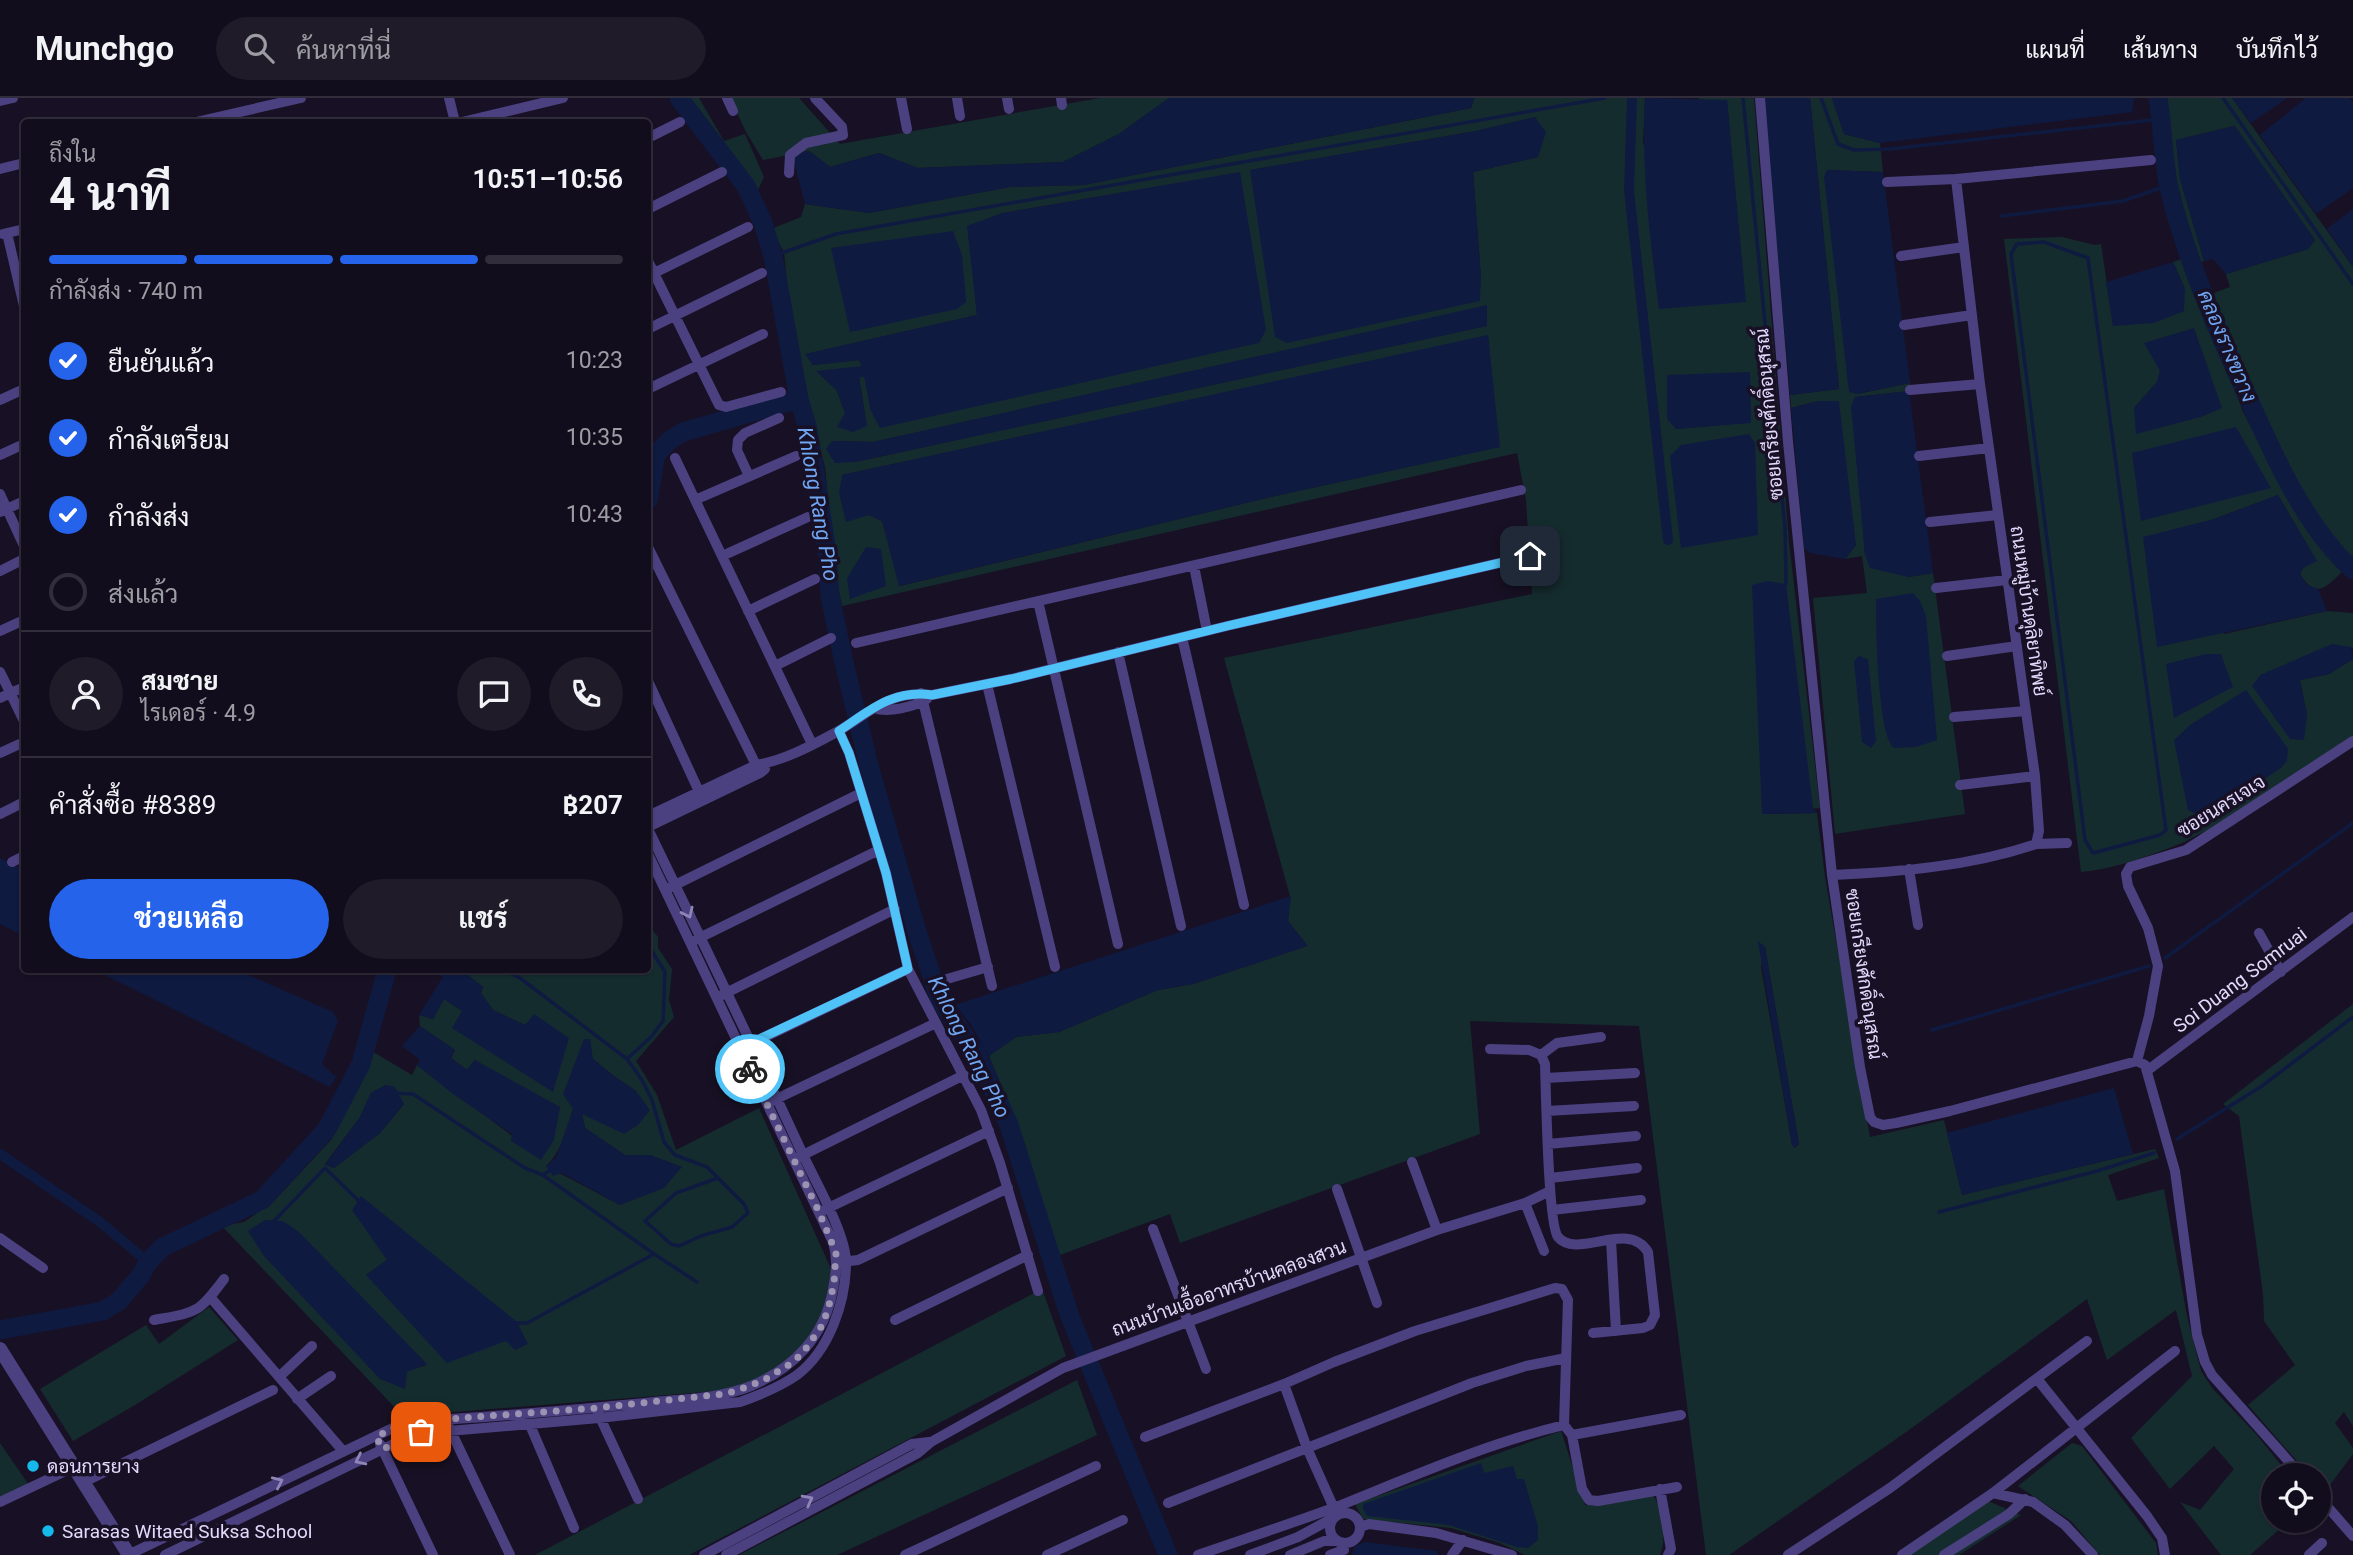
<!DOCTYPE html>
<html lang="th">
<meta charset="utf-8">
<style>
:root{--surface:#120d1c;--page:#1f1b29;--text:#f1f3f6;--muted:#9c9ca3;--line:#312d3b;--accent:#2563eb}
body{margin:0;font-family:Roboto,Sarabun,sans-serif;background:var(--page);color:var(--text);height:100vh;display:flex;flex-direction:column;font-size:26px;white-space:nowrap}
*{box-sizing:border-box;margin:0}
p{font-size:23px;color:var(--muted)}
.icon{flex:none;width:38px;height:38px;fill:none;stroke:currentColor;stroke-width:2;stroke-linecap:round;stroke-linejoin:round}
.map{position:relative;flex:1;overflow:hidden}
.sheet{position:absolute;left:21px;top:21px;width:630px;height:854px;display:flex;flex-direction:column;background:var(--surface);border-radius:7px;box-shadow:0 2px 5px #0004,0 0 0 2px var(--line)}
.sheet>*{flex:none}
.fabs{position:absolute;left:2261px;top:1365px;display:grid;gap:14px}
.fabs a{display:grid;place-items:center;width:70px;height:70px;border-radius:50%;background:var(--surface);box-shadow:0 2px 5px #0004,0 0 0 2px var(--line);font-size:35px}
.pin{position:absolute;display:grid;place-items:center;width:60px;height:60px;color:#fff;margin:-30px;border-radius:14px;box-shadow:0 4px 10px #0006}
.courier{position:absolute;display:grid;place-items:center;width:70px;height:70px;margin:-35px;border:5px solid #4fc3f7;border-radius:50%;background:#fff;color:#222;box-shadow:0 2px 9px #0007}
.head em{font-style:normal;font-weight:700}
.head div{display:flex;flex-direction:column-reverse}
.head{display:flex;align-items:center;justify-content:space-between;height:119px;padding:0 28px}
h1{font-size:46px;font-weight:700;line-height:52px}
.bar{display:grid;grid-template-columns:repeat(4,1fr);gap:10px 7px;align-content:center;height:84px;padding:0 28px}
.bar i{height:9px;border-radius:5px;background:var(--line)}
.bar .active{background:var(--accent)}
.bar p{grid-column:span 4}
.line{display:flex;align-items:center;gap:18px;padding:0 28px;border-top:2px solid var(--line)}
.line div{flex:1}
.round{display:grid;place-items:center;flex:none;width:74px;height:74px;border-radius:37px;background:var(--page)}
ol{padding:0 28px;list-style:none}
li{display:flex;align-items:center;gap:21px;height:77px}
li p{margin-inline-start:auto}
li .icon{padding:7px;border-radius:50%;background:var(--accent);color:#fff;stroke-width:4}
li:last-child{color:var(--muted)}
li i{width:38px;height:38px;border:4px solid var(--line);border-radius:50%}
.primary-button{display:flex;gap:14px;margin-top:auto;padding:14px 28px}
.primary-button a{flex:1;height:80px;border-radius:42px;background:var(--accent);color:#fff;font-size:28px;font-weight:700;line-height:80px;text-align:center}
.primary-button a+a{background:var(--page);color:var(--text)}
header{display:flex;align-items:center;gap:42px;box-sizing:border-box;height:98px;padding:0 35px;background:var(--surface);border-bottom:2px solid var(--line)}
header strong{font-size:33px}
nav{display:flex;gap:38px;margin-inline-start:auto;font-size:24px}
.search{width:490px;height:63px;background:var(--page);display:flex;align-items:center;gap:18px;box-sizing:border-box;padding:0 24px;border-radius:38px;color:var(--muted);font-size:26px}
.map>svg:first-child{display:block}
</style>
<header>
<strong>Munchgo</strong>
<div class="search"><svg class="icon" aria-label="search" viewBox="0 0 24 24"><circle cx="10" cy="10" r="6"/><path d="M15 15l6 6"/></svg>ค้นหาที่นี่</div>
<nav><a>แผนที่</a><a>เส้นทาง</a><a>บันทึกไว้</a></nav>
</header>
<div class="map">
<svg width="2353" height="1457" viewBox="0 0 2353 1457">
<rect width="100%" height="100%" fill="#181125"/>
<path fill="#152c2f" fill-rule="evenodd" d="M682 0H699L724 43 745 36 764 79 756 96 726 52Z
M730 0H799L840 46 1100 0H1169L1119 36 1063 64 918 70 879 55 830 69 809 53 763 62 746 34Z
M1474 0H1645L1643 46 1745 204 1727 3 1699 2V0H1754L1789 444 1820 710 1762 716 1817 715 1825 779 1870 1039 1944 1022 1962 1097 2155 1051 2159 1060 2108 1077 2117 1103 2164 1091 2187 1218 2201 1273 2213 1291 2256 1336 2289 1377H2273V1423H2289L2250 1457H2221L2180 1404 2200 1412 2234 1371 2214 1348 2170 1391 2131 1340 2192 1278 2176 1212 2107 1262 2087 1201 1909 1332 1729 1457H1706L1639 928 1470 923 1480 1036 1180 1145 1170 1116 1060 1157 1037 1095 1025 1046 989 958 1016 939 1059 934 1158 892 1193 886 1307 848 1288 823 1290 798 1224 560 1532 496 1526 402 1517 355 842 508 835 472 825 369 794 254 784 154 771 131 801 119 805 106 869 115 1010 89 1084 87 1471 10ZM1536 19 1538 59 1473 74 1481 180 1251 72 1476 33ZM1240 75 871 313 865 278 859 279 867 328 845 315 837 293 862 268 859 262 813 267 806 256 977 217 968 128 1003 115ZM1487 208 1486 228 855 364 832 343 873 344ZM1488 238 1499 349 1275 398 900 488 882 423 869 417 842 377ZM1667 278 1751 324 1676 331ZM1765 849 1799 1046 1795 1050 1792 1047 1761 869Z
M1810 0H1832L1844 36 1880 45 1883 74 1827 72 1857 296 1910 285 1909 293 1855 299 1865 457 1908 479 1933 475 1965 716 1835 736 1813 500 1867 495 1862 458 1845 461 1856 447 1818 303 1791 310 1790 297 1839 291Z
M2162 0H2232L2353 169V468C2340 452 2324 435 2312 417 2268 350 2238 271 2211 196L2230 189 2226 176 2308 151 2315 142 2234 28 2176 42 2180 81 2204 163 2197 166 2177 101Z
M2062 139 2095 147 2101 146 2113 227 2185 191 2173 164 2187 159 2243 314 2300 419 2342 474C2326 490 2315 501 2300 476L2303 470 2316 462 2278 397 2214 421 2224 536 2327 513 2353 515V551L2351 549 2260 577 2307 617 2300 582 2329 576 2353 561V639L2212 732C2199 734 2189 743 2177 747 2146 759 2114 771 2081 774L2004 141ZM2160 273 2201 319 2134 310 2157 284Z
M648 826 658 839V850L672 871 669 902 674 919 636 963 657 997 676 1052 759 1010 831 1171 825 1210 818 1230 794 1259 768 1277 729 1292 403 1318 222 1128 244 1124 273 1104 331 1042 352 1002 370 952 412 977 417 967C458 1000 502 1027 541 1062L475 962 467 972 451 960 455 952 420 928 419 917 433 921 444 901 462 913 453 931 525 927 493 912 481 895 483 889 461 872H648ZM590 941 592 960 615 979 636 993 582 1015 585 1030 625 1057H650L682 1069 620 1107 546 1068C573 1045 578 973 590 941ZM386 987 404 1006 380 1035 334 1070 325 1066 360 1019 371 995ZM387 1162 528 1246 506 1242 366 1177ZM362 1260 427 1267 380 1281Z
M2353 906V1328L2344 1314 2335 1325 2353 1350V1356L2324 1395 2319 1389V1377H2309L2248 1307 2295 1267 2264 1223 2263 1196 2239 1018 2223 1006Z
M1042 1191 1066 1258 689 1457H535Z
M209 1209 238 1242 135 1307 73 1343 40 1291 146 1227 159 1246Z
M1077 1282 1097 1337 837 1457H739Z
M1561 1333 1585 1407 1652 1396C1663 1409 1667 1442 1660 1457H1525L1500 1445 1451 1430 1363 1421 1355 1406Z
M0 1345 29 1387 0 1400Z
M2072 1345 2082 1348 2156 1445 2158 1457H2100L2071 1423 2018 1388Z
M1988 1403 2021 1417 1959 1457H1908Z"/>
<path fill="#0f1a41" d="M1169 0H1474L1471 10 1084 87 1010 89 869 115 805 106 792 56 809 53 830 69 879 55 918 70 1063 64 1119 36Z
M1645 0 1727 2 1746 204 1659 211C1650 141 1641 71 1645 0Z
M1764 0H1810L1839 291 1790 297Z
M1832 0H2134L2132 14 1880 45 1844 36Z
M2232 0H2287L2251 25Z
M2306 0H2349L2353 4V90L2316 116 2260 37Z
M1535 19 1546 34 1538 59 1473 74 1481 180 1480 203 1287 245 1275 239 1250 72 1476 33Z
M2235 28 2315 142 2308 151 2226 176 2213 161 2204 163 2180 81 2176 42Z
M1827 72 1883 74 1910 285 1857 296 1849 294 1824 79Z
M1240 74 1266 232 1259 245 880 330 871 313 864 278 859 280 867 328 853 334 837 329 845 315 837 293 816 273 862 268 859 262 813 267 805 256 977 217 967 128 1003 115Z
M2353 111V169L2327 131Z
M953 133 962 157 966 204 957 211 850 234 831 150Z
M2173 164 2185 191 2184 213 2154 225 2113 228 2106 184Z
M1487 207V228L855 364 835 365 826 351 832 343 873 344Z
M2194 230 2222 310 2201 319 2136 336 2134 310 2157 284 2160 273 2144 245Z
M1488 237 1500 349 1275 398 899 488 882 423 869 417 846 424 839 395 842 377Z
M1750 274 1751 325 1676 331 1667 321V277Z
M1909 293 1933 475 1908 479 1870 470 1865 457 1851 308 1855 299Z
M1818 303H1839L1856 447 1845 461 1810 455 1804 450 1791 310Z
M2236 329 2271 390 2141 423 2132 355Z
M1749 336 1755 345 1758 437 1681 450 1670 358 1681 347Z
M2278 397 2317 463 2303 470 2300 476 2306 486 2318 491 2327 513 2157 549 2143 439 2214 421Z
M866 449 881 451 886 488 850 501 847 480Z
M1768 483 1786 486 1813 710 1817 715 1762 716 1752 487Z
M1913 495 1920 503 1926 518 1937 642 1916 649 1894 650C1877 636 1876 527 1876 501Z
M2332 546 2351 549 2353 561 2329 576 2300 582 2307 617 2304 642 2290 641 2252 588 2260 577Z
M2206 556H2221L2233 589 2174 620 2166 566Z
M1859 558 1868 561 1876 643 1871 650 1862 644 1854 563Z
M2246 592 2288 651 2287 663 2281 670 2204 720 2188 712 2174 642 2190 627Z
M0 760 24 772V838L0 826Z
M1291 798 1288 823 1308 848 1193 886 1158 892 1059 934 1016 939 989 958 970 925 955 907Z
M1758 843 1765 849 1799 1046 1795 1050 1792 1047Z
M95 872H237L333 914 338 923 322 966 336 979 330 989Z
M428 872H461L483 889 481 895 493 912 525 927 534 916 569 940 553 994 452 930 462 913 444 901 433 921 419 917 443 879Z
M420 928 455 952 451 960 467 972 475 962 560 1009 554 1042 541 1062 511 1043 512 1036 453 996 417 967 420 962 402 948Z
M584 941H590L593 961 615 979 636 993 650 1012 638 1027 624 1036 582 1016 585 1030 625 1057H650L682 1069 664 1090 620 1107 562 1075 553 1078 546 1068 556 1060 573 1011 563 996Z
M386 987 395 989 404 1006 380 1035 334 1070 325 1067 360 1019 371 995Z
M2114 990 2133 1056 1962 1097 1947 1035Z
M361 1098 517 1224 528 1246 515 1252 506 1243 447 1265 366 1177 387 1162 352 1112Z
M265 1122 283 1123 299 1134 427 1266 407 1274 405 1291 380 1281 264 1158 248 1133Z
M1481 1365 1484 1375 1513 1368 1517 1381H1524L1538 1428V1442L1528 1450 1517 1449 1449 1427 1367 1418 1363 1411V1406Z
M1365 1444 1437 1453V1457H1352L1355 1448Z"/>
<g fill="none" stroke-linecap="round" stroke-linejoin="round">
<path stroke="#0f1a41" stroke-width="3.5" d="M1743 0 1785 430 1786 486
M1821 0 1838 46 1854 52 1890 51 2161 21
M2223 0 2353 186
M2001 118 2123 103 2169 87
M2044 144 2088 160 2166 732 2160 737 2093 755 2085 742 2011 156 2017 146Z
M773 158 836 136 1605 0
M2165 860 2353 725
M504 872 520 880 627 961 642 982 652 1002 664 1044 675 1057 707 1069 744 1106 748 1115 732 1129 701 1138 679 1148 671 1146 645 1123 676 1095 718 1080
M1932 932 2149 868
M627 961 652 938 663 923 665 874 648 847
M394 995 413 996 525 1070 543 1077 553 1070
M2177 1041 2262 988 2353 919
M325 1070 361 1105
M1939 1114 2097 1073 2154 1055
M274 1123 324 1071
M654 1156 697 1184
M516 1225H527L654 1156 543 1077"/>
<path stroke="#0f1a41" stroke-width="10" d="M1632 0 1629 93 1668 442
M0 1056 100 1124 148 1164"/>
<path stroke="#0f1a41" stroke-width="19" d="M679 0 746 88 763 125 773 158 799 301 807 328 814 368 827 456 830 498 843 560 869 668 917 834 940 902 977 956 1009 1027 1070 1219 1168 1457
M2158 0C2163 30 2163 61 2169 90 2186 160 2216 230 2246 295 2272 354 2304 428 2353 472
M648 402 656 356 669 343 683 334 799 301
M0 1232 103 1213 119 1203 141 1177 148 1164 163 1149 262 1102 327 1031 361 966 387 872"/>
<path stroke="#4c4180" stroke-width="10" d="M449 0 455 24
M727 0 733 13
M901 0 907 31
M957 0 960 18
M1007 0 1009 11
M1061 0 1062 7
M1760 0 1788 344 1832 777 1860 969 1870 1019 1874 1024 1883 1027 1896 1025 1950 1013 2137 963 2145 967 2175 1073 2197 1237 2205 1264 2212 1277 2301 1377
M0 3 13 0
M196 24 301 0
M462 24 563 0
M648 40 680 24
M0 71 24 65
M789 75 790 57 806 45 843 37 842 29 815 0
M1887 84 1956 81 2151 62
M648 111 722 74
M7 135 24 208
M3 136 24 131
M1901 158 1964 149
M648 163 719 307 726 309 781 294
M648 178 748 129
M1904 227 1972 217
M648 231 762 175
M648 291 763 236
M1910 292 1980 286
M0 302 24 291
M0 357 24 346
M1919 358 1989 350
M675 360 812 646
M749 378 737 352 738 342 745 335 779 320
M0 396 24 448
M695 402 796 358
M0 414 24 403
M1930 424 1998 417
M648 449 760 675
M722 458 808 419
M1194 468 1207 533
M0 473 24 461
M1936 490 2007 482
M1038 503 1118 846
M748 513 815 481
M0 533 24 522
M1182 539 1244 807
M856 545 1521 392
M1118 554 1181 828
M1947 558 2017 548
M775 568 831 540
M0 574 24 623
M648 583 702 700
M987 586 1055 869
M921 595 992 888
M0 600 24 589
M874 610C888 615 914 609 927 601
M1954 619 2026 613
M839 633 849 655 886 775 908 871 981 1012 1000 1065 1038 1193
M0 655 24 644
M1960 687 2035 678
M0 716 24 704
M648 718 756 667C782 663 809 649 833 636 867 618 887 591 932 597L1011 581 1227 528 1530 458
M648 729 760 675 765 671
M2036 746 2067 745
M12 764 24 758
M1909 771 1918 827
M1832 777C1900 774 1971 768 2036 746L2039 733 2035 678 1980 286 1956 81
M669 790 861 695
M2259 835 2281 874
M693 843 879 752
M947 881 988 869
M722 897 895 811
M746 948 908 871
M1490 951 1529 952 1541 957 1545 966C1546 992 1548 1127 1558 1139 1577 1162 1628 1121 1648 1154L1655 1217 1650 1227 1643 1230 1593 1235
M1541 957 1557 945 1601 939
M2137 963 2149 918 2158 868 2148 830 2128 788 2126 776 2130 769 2186 752 2353 643
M2148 972 2353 819
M1546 980 1635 975
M772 1003 936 925
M1547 1013 1634 1008
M1548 1046 1636 1038
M797 1060 964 977
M1412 1064 1437 1132
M1550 1080 1637 1070
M1337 1091 1377 1205
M1525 1105 1544 1153
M824 1112 989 1033
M1552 1112 1641 1102
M1153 1131 1206 1271
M0 1140 43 1170
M1611 1142 1616 1233
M842 1164 858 1162 1008 1090
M211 1200 343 1353
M154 1222C197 1214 198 1216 224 1181
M895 1222 1028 1157
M279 1279 312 1248
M2038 1282 2147 1418 2162 1440 2165 1457
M1284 1286 1307 1350 1337 1417
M297 1301 331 1278
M598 1315 638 1401
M527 1320 574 1430
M448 1327 510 1457
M1572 1337 1582 1391 1589 1402 1598 1403 1677 1389
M1145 1339 1284 1286 1334 1264 1415 1233 1555 1190 1562 1191 1568 1202 1564 1327 1572 1337 1681 1317
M380 1346 433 1457
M84 1384 273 1292
M1660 1391 1671 1451 1668 1457
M1993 1395 2033 1404 2065 1427 2093 1457
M2319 1399 2353 1438
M0 1404 74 1369
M1168 1405 1472 1285 1526 1268 1566 1260
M1330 1430a15 15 0 1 1 30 0a15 15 0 1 1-30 0Z
M1360 1429 1369 1426 1436 1435 1512 1457
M128 1457 399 1327 421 1323C496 1319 571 1312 645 1305 680 1301 719 1301 751 1288 794 1270 825 1238 833 1191 836 1174 838 1161 833 1144L648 756
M165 1457 414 1336 599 1320 740 1304C760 1297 780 1289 797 1277 830 1252 846 1203 846 1164 846 1137 817 1086 805 1061 754 950 701 840 648 731
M704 1457 912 1346 929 1344
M726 1457 918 1355 931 1344 1063 1270 1437 1132 1525 1105 1550 1093
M905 1457 1096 1368
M1047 1457 1123 1422
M1198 1457C1244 1441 1290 1426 1336 1409 1411 1379 1485 1346 1564 1327
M1250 1457 1298 1439 1333 1420
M1290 1457 1324 1443H1337
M1330 1457 1344 1452
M1452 1457 1463 1442
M1788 1457 1890 1390 2087 1243
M1902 1457 1993 1395 2175 1253
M1944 1457 2009 1416 2025 1401
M2309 1457 2322 1445"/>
<path stroke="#4c4180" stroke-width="14" d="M0 1251 129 1457"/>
</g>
<defs><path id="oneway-chevron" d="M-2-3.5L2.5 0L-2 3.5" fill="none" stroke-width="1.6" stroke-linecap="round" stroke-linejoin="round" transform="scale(1.75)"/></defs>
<g stroke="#9085b8">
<use href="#oneway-chevron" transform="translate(688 815) rotate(65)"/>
<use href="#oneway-chevron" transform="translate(360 1362) rotate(154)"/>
<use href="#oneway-chevron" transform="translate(278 1384) rotate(-25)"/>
<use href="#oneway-chevron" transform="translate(808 1402) rotate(-28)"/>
</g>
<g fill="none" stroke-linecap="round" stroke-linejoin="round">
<path stroke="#9b93b1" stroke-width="7" stroke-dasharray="0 12.6" d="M421 1334 383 1351 376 1339 399 1327 421 1323 596 1310 723 1296 736 1293 764 1282 787 1268 802 1256 821 1229 828 1212 834 1185 836 1155 819 1114 750 971"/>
<path stroke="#4fc3f7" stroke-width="9" d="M750 971 740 950 908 871 886 775 849 655 839 633C869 613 893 591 932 597L1011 581 1227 528 1530 458"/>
</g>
<g fill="#16b9ea" stroke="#181125" stroke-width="2.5">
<circle cx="33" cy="1368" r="7"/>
<circle cx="48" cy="1433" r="7"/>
</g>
<g text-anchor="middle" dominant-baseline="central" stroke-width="7" stroke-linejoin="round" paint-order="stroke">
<g font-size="19" fill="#e2d9fc" stroke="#181125">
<text transform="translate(1769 316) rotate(-95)">ซอยเกรียงศักดิ์อนุสรณ์</text>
<text transform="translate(2029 513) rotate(82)">ถนนหมู่บ้านดุลิยาทิพย์</text>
<text transform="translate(2221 708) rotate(-32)">ซอยนครเจเจ</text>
<text transform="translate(1864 876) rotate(82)">ซอยเกรียงศักดิ์อนุสรณ์</text>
<text transform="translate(2240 882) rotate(-37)">Soi Duang Somruai</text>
<text transform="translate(1229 1190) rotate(-20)">ถนนบ้านเอื้ออาทรบ้านคลองสวน</text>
</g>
<g font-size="19" fill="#e2d9fc" stroke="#181125" text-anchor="start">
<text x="47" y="1368">ดอนการยาง</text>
<text x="62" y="1433">Sarasas Witaed Suksa School</text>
</g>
<g font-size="21" font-style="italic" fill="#70a5f2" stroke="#181125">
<text transform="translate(2227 248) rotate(67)">คลองรางขวาง</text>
<text transform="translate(818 406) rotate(80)">Khlong Rang Pho</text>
<text transform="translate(969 949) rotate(63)">Khlong Rang Pho</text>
</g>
</g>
</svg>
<div class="fabs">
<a><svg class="icon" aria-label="locate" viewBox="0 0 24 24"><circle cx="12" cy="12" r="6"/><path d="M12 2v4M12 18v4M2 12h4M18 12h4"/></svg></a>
</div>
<div class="pin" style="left:421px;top:1334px;background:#ea580c"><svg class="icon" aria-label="bag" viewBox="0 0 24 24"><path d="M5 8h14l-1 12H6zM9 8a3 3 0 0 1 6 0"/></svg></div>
<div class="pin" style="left:1530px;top:458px;background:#1f2937"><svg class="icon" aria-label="home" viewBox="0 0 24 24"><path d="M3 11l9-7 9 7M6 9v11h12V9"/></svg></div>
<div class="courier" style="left:750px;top:971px"><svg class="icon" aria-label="bike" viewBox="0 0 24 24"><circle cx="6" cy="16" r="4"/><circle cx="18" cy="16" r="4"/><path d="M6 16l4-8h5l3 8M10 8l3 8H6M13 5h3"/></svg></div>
<section class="sheet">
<div class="head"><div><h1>4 นาที</h1><p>ถึงใน</p></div><em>10:51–10:56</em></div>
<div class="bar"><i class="active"></i><i class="active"></i><i class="active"></i><i></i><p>กำลังส่ง · 740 m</p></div>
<ol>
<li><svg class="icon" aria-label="check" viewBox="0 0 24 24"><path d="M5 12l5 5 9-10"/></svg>ยืนยันแล้ว<p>10:23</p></li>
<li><svg class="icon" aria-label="check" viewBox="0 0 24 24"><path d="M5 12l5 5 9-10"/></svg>กำลังเตรียม<p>10:35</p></li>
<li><svg class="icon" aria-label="check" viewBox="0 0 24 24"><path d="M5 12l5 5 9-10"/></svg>กำลังส่ง<p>10:43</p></li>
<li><i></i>ส่งแล้ว</li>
</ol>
<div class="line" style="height:126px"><a class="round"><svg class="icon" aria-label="person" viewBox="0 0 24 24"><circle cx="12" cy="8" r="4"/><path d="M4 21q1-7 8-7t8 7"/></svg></a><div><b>สมชาย</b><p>ไรเดอร์ · 4.9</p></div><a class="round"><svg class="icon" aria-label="chat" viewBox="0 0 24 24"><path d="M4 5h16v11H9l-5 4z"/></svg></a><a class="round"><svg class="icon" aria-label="phone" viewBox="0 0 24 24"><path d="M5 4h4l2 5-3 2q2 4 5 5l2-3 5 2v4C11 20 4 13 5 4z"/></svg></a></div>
<div class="line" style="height:91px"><div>คำสั่งซื้อ #8389</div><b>฿207</b></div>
<div class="primary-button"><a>ช่วยเหลือ</a><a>แชร์</a></div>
</section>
</div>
